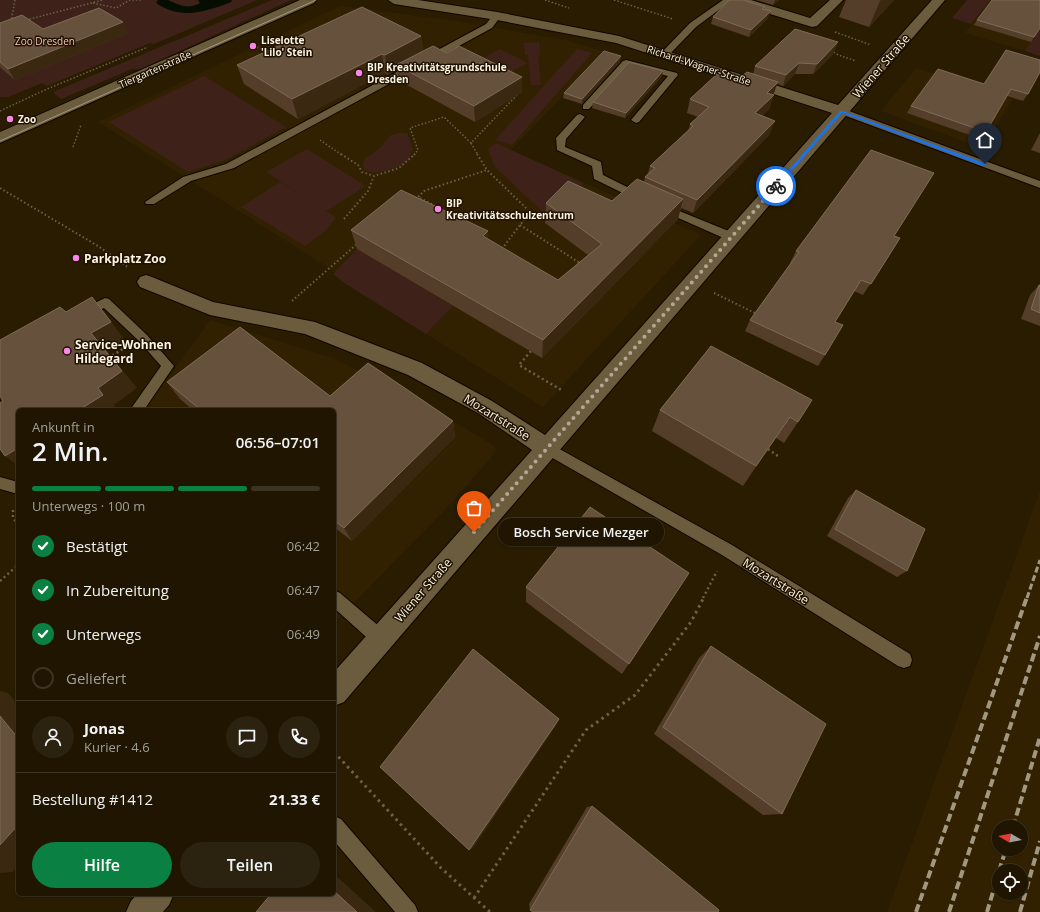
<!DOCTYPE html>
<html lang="de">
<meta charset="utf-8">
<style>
:root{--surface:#1f1501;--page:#2c2210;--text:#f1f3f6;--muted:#a19f99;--line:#3c3423;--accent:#0b8043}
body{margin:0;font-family:"Open Sans",sans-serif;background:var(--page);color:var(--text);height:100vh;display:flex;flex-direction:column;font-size:15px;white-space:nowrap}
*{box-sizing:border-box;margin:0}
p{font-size:13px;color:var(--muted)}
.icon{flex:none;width:22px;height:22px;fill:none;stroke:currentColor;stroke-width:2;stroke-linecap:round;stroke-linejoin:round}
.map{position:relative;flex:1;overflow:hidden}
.drawer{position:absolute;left:16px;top:408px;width:320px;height:488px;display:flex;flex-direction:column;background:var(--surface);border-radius:6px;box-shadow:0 1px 3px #0004,0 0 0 1px var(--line)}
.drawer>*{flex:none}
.needle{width:26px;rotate:280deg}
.fabs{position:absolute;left:992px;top:820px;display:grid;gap:8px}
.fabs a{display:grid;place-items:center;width:36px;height:36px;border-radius:50%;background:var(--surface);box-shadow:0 1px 3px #0004,0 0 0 1px var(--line);font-size:20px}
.pin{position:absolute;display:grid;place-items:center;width:34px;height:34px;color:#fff;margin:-41px -17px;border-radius:50% 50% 50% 0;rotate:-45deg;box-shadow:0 0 4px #0007}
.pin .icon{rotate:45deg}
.courier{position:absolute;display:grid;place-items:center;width:40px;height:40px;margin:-20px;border:3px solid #1a73e8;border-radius:50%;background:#fff;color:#222;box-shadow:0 1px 5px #0007}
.bubble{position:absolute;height:28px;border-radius:14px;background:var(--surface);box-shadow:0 1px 3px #0004,0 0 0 1px var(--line);font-size:13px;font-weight:600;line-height:28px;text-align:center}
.summary em{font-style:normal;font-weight:600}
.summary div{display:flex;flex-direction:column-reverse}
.summary{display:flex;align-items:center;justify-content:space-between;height:68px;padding:0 16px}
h1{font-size:26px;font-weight:600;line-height:30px}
.bar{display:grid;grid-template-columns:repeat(4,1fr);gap:6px 4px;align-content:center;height:48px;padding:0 16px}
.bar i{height:5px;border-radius:3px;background:var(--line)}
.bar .active{background:var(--accent)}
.bar p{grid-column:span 4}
.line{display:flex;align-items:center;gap:10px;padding:0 16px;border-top:1px solid var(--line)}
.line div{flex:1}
.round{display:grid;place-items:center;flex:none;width:42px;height:42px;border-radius:21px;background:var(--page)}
ol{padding:0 16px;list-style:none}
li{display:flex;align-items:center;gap:12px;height:44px}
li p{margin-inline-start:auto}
li .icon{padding:4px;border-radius:50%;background:var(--accent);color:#fff;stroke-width:4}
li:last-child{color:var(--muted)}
li i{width:22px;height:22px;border:2px solid var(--line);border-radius:50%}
.cta{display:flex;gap:8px;margin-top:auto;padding:8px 16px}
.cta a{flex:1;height:46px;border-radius:24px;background:var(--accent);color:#fff;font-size:16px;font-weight:600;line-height:46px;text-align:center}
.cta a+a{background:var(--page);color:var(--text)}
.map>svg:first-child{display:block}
</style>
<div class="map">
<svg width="1040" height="912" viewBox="0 0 1040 912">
<rect width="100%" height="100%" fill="#291c01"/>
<path fill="#312100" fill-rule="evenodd" d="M990 0H1040V28L1025 51 965 33Z
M340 6 457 21 565 40 605 52 511 150 701 235 543 407 346 284 329 268 98 122Z
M916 68 1013 99 982 148 881 111Z
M210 320 333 358 412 397 495 446 496 451 493 455 447 508 334 623V410H145Z
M1040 491V912H887ZM999 827H1021V849H999ZM999 871H1021V893H999Z"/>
<path fill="#3e2219" d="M0 0H257L154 44 150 43 47 86 42 83 8 97H0Z
M272 0H291L141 69H132L61 99 53 92Z
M967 0H990L971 24 952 18Z
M1040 28V56L1025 51Z
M539 42 540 55H538L541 85H531L528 55H525L524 43Z
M500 49 528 63 510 72 483 58Z
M577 49 592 53 512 145 495 140Z
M204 76 286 127 225 160 188 172 109 122Z
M399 133H407L413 149C411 152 410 158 408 160 401 168 373 176 364 170L363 164 365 159 379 149 391 135Z
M496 143 583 183 549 218 495 167 488 149Z
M307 149 366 186 326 211 336 218 325 231 305 246 241 207 280 182 304 197 266 172Z
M357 249 453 306 426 334 346 284 333 274Z"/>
<path fill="#050e00" d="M158 0C160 0 166 0 168 0 179 5 188 10 200 3L198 0H232L231 2C205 12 181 20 156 3Z"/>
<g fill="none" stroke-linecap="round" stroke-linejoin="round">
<g stroke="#110600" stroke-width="2">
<path id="service" d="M723 0H732L696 27 668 56H662V52L690 23Z
M494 14 501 16 492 28 234 168 191 181 154 204H146L145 202 183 177 226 164 486 24Z
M626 60 677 73 678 75 639 122 636 123 631 120 668 76 628 66 589 109H583V105L623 61Z
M841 108 1040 181V188L838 113V109Z
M580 114 585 117 566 139 565 147 601 162 603 175 645 196 646 198 645 200H637L594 179 592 166 557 150 556 138 577 115Z
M662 204 736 234 738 237 736 240H728L658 209 657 207Z
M105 298 109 299 147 335 174 366 144 410H130L161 366 139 341 104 308 82 318 78 317 76 314 78 311Z
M547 442 732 545 910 654 912 660 910 666 904 668 898 666 722 555 542 452 540 448 542 444Z
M0 477 18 482V494L0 489Z
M334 590 340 593 387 633 389 639 387 645 381 647 375 645 334 608Z
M334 816 341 819 415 905 418 912H395L334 841Z"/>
</g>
<g stroke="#110600" stroke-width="2">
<path id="minor" d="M388 0H418L497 12 619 36 838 105 932 0H945L344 702 334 706V672L532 450 478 413 408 375 305 334 210 315 140 287 137 282 140 277 146 275 152 277 213 302 315 322 422 363 492 401 545 435 832 113 616 43 497 20 394 4Z
M732 0H751L810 18 830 0H843L817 26 812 27 734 3Z
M137 894H174L169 905 163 912H126L131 901Z"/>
</g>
<g stroke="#110600" stroke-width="2">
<path id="secondary" d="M300 0H316L314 3 0 143V132Z"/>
</g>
<path stroke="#6b6048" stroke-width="1.5" stroke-dasharray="1.5 2" stroke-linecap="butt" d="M545 0 569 8
M614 0 673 19
M93 3 116 8 130 0H143
M26 20 103 0
M11 22 15 0
M835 32 871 45
M257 47 268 53
M831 50 838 55 856 61
M0 111 47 89 148 47
M320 140 342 155
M471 143 478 155
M73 147 81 125
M414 155 418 150 410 128 444 117 471 143 517 95"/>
<path stroke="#6b6048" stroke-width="2" stroke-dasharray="1.5 2.5" stroke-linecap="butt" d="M341 154 358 165 362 172 374 176
M477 154 487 170 530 212 501 250
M0 188 98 246 129 268
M439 208 418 197 424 191 487 170
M344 219 368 191 374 176 399 168 415 154
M520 225 580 263
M714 293 757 314
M292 301 357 244
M121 350 125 348"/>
<path stroke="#6b6048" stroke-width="2.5" stroke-dasharray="2 3" stroke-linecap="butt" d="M531 351 519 365 563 391
M108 358 123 349
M768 449 778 456
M13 510V518L18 524
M0 581 18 565
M703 598 717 571"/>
<path stroke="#6b6048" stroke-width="3" stroke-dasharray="2.5 4" stroke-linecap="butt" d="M334 752 441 868 490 912
M474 898 586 730 635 695 691 622 704 597"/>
<use href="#service" fill="#6b5c3e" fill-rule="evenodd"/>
<use href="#minor" fill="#6b5c3e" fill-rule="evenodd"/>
<use href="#secondary" fill="#6b5c3e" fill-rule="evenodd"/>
<path stroke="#a29882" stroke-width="1" d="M0 141 316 0"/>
<path stroke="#a29882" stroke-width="3" stroke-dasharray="6 3" stroke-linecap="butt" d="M1027 598 1040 560"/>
<path stroke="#a29882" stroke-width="4" stroke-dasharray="8 4" stroke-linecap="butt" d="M1013 827 1040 737
M999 871 1006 849
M916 912 1027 597
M949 912 1040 636
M987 912 999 872
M1020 912 1040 841"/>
</g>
<path fill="#543e29" d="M756 0H779L773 5Z
M846 0H894L869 27 839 17Z
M765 7 764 9 768 18 749 37 711 24 713 17Z
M977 20 1040 28 1031 42 974 25Z
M0 23 43 29 128 33 15 80 0 67Z
M421 36 423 51 447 53 522 77V92L475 122 398 80 397 70 388 75 385 73 298 119 244 84 237 65Z
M1006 50 1028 94 1023 101 1007 96 981 139 907 113 911 106 984 84Z
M834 53 813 74H795L783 86 777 84 769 109 762 116 770 134 693 213 681 208 678 219 542 358 357 249 351 230 489 240 558 280 588 255 545 223 546 203 612 201 644 182 645 177 648 173 650 166 688 131 690 124 698 117 687 113 690 99 736 81 753 74 755 66Z
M620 62 582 104 563 98 564 93Z
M662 76 625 118 592 108 593 102Z
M1040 133V153L1031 150Z
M894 236 900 238 863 295 854 291 835 322 825 355 818 366 745 331 750 320 791 263H790L796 251Z
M1039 285H1040V326L1021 319 1030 295Z
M240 327 330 396 368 363 453 421 455 437 352 541 334 527V410H193L180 399 167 382Z
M711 346 798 422 784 443 776 438 743 486 652 431 660 410Z
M856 490 907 571 897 577 827 536 848 498Z
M689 573 622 674 526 602V587Z
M711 646 782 814 763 815 654 734 699 658Z
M592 806 530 910 529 904 587 807Z"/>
<path fill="#3b2811" d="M775 0H779L773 5Z
M881 0H894L869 27 880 1Z
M771 11 768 18 749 37 751 30Z
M123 22 128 33 15 80 8 69Z
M421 36 424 56 396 65 397 70 388 75 385 55Z
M838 42 834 53 813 74 817 64Z
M382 54 385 73 298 119 292 99Z
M621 56 620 62 582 104V99Z
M799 63 795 74 783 86 786 75Z
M663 71 662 76 625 118 626 113Z
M522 77V92L475 122 474 106Z
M778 82 773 95 767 93Z
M774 95 769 109 751 127 755 113Z
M775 121 770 134 693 213 697 200Z
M683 199 678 219 542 358 543 340Z
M488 231 489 250 483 236Z
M92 297 125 340 107 351 137 388 114 405 118 410H79L98 388 91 333Z
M790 417 776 438 743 486 756 466Z
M453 421 455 437 352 541 344 528Z
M18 448V466L5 456Z
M0 691 8 693 18 705V738L0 716Z
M559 719 556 726 473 848 469 850Z
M18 825V866L13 872 0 873V845Z
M334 874 376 912H357L334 891Z"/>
<path fill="#66513d" stroke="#7e6b57" d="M729 0H743L765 7 762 9 771 11 751 30 713 17Z
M992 0H1040V28L1034 37 977 20Z
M362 7 421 36 385 55 382 54 292 99 237 65Z
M99 8 123 22 8 69 0 62V23L22 15 43 29Z
M795 29 838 42 817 64 799 63 786 75 755 66Z
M433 46 447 53 459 46 522 77 474 106 396 65Z
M1006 50 1040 60V72L1028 94 1011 89 986 132 911 106 938 69 984 84Z
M604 51 621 56 582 99 564 93Z
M629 62 663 71 626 113 593 102Z
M747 72 778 82 767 93 774 95 755 113 775 121 697 200 645 177 655 168 650 166 693 126 690 124 709 107 690 99 717 74 736 81Z
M871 150 934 173 894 236 900 238 871 284 861 280 835 322 843 325 825 355 750 320 799 252 796 251Z
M637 179 683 199 543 340 351 230 401 190 488 231 483 236 558 280 602 244 546 203 568 181 612 201Z
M1039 285H1040V313L1031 309Z
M92 297 111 322 91 333 122 371 98 388 103 395 79 410H18V448L5 456 0 449V403L3 401 0 396V340L60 307 66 312Z
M240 327 330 396 368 363 453 421 344 528 334 520V410H201L167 382Z
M711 346 812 400 798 422 790 417 756 466 660 410Z
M856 490 925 529 907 571 835 529Z
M590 507 689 573 629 664 526 587Z
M711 646 826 724 782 814 663 727Z
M473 649 559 719 469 850 380 767Z
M0 716 18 738V825L0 845Z
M592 806 719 910 718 912H533L530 910Z
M334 891 357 912H256L271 894H334Z"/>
<path fill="#1a73e8" d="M840 111H843L987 164 983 166 842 113 778 187H774Z"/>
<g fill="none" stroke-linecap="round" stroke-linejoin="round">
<path stroke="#b3a894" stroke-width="4" stroke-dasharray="0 7.2" d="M474 532 776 186"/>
</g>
<g fill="#f987e8" stroke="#1f1200" stroke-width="1.5">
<circle cx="253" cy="46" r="4"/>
<circle cx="359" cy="73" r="4"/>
<circle cx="10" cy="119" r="4"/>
<circle cx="438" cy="209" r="4"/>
<circle cx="76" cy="258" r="4"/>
<circle cx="67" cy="351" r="4"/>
</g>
<g text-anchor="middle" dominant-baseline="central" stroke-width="3" stroke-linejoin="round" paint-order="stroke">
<g font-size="10" font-weight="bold" fill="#fdf4e3" stroke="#1f1200" text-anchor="start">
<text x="261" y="40">Liselotte<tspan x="261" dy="12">'Lilo' Stein</tspan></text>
<text x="367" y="67">BIP Kreativitätsgrundschule<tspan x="367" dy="12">Dresden</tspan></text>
<text x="18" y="119">Zoo</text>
<text x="446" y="203">BIP<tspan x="446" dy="12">Kreativitätsschulzentrum</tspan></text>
</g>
<g font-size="10" fill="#f8c6b5" stroke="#1f1200">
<text x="45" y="41">Zoo Dresden</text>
</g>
<g font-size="10" fill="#fdf4e3" stroke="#1f1200">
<text transform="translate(699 65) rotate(18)">Richard-Wagner-Straße</text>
<text transform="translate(155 69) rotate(-24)">Tiergartenstraße</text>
</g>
<g font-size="12" fill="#fdf4e3" stroke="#1f1200">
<text transform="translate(881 66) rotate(-49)">Wiener Straße</text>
<text transform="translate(497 417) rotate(32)">Mozartstraße</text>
<text transform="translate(776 581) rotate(32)">Mozartstraße</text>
<text transform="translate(423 590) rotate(-49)">Wiener Straße</text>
</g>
<g font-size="12" font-weight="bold" fill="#fdf4e3" stroke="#1f1200" text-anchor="start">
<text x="84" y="258">Parkplatz Zoo</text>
<text x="75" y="344">Service-Wohnen<tspan x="75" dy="14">Hildegard</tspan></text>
</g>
</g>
</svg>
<div class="fabs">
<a><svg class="needle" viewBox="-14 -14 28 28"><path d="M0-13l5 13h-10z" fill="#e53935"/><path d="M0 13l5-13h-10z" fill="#a19f99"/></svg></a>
<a><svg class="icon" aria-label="locate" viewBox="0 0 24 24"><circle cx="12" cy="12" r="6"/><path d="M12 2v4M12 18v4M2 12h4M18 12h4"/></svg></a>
</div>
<div class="pin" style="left:474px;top:532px;background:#ea580c"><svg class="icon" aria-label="bag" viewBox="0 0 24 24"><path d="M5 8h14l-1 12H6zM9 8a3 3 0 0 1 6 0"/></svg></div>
<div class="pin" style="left:985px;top:164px;background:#1f2937"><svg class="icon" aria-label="home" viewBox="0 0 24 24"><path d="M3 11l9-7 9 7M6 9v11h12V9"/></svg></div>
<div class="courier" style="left:776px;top:186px"><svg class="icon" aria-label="bike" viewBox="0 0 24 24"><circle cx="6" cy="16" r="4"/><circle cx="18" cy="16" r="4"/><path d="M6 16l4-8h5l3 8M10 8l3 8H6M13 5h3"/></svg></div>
<div class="bubble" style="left:498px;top:518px;width:166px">Bosch Service Mezger</div>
<section class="drawer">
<div class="summary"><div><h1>2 Min.</h1><p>Ankunft in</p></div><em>06:56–07:01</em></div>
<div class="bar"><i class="active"></i><i class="active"></i><i class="active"></i><i></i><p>Unterwegs · 100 m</p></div>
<ol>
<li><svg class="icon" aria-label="check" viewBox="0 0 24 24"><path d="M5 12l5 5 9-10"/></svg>Bestätigt<p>06:42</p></li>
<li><svg class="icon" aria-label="check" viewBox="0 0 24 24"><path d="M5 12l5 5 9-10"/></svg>In Zubereitung<p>06:47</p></li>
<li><svg class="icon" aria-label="check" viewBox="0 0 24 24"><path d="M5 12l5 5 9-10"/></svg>Unterwegs<p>06:49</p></li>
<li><i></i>Geliefert</li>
</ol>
<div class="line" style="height:72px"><a class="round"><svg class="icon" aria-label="person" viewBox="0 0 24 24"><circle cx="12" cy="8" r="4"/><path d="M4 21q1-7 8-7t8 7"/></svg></a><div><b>Jonas</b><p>Kurier · 4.6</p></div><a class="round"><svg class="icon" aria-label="chat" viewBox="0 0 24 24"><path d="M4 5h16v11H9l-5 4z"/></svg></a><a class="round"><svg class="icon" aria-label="phone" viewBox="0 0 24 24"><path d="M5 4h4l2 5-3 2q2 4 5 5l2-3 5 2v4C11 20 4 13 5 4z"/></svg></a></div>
<div class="line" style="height:52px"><div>Bestellung #1412</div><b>21.33 €</b></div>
<div class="cta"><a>Hilfe</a><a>Teilen</a></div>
</section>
</div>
